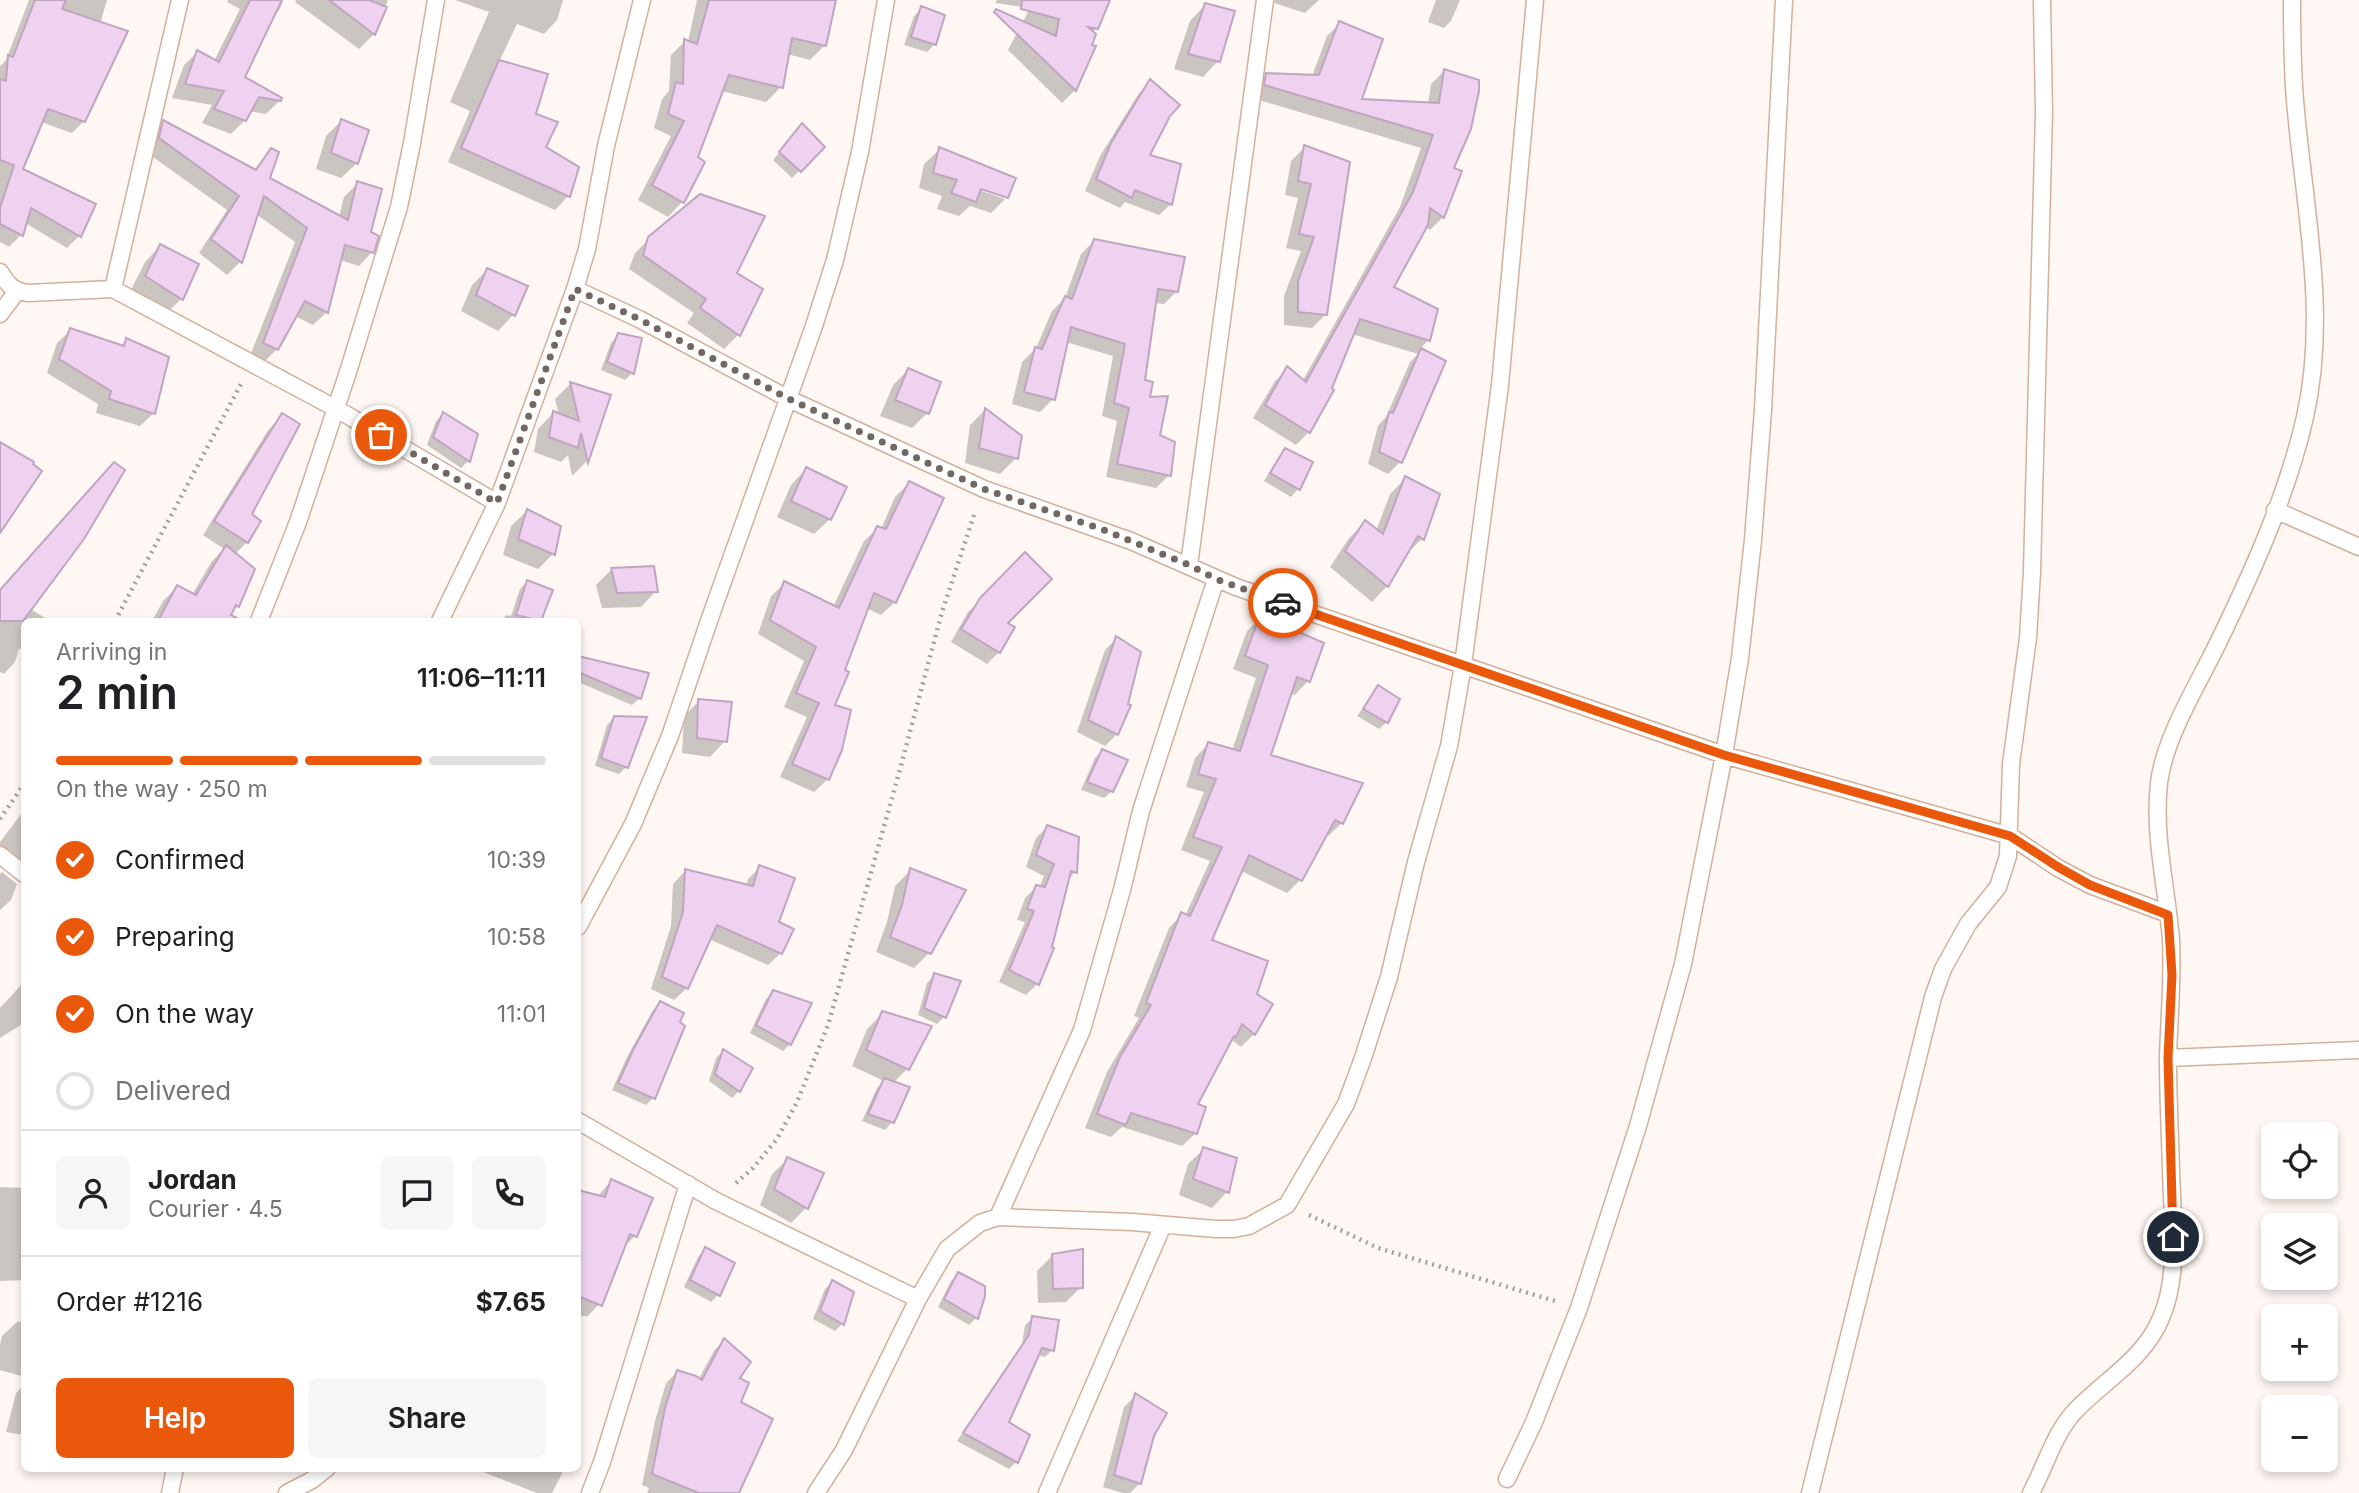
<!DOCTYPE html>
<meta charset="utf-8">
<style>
:root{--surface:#fff;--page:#f6f6f6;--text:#202124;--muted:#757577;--line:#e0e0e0;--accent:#ea580c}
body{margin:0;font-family:Inter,sans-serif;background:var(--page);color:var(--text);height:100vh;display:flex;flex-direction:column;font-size:26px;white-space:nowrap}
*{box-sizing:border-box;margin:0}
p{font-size:23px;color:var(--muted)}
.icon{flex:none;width:38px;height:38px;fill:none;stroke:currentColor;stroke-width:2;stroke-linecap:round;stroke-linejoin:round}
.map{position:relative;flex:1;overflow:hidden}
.panel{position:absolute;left:21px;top:618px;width:560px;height:854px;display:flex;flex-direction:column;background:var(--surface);border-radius:10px;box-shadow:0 4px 10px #0003}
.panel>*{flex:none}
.tools{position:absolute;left:2261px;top:1122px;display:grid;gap:14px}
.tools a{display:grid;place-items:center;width:77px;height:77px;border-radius:10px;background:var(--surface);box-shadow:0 4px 10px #0003;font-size:35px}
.pin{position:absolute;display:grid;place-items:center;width:60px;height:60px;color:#fff;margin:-30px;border:4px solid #fff;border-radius:50%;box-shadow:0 2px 7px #0007}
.courier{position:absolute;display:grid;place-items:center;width:70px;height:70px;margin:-35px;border:5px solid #ea580c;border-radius:50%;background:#fff;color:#222;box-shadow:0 2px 9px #0007}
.summary em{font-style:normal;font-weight:600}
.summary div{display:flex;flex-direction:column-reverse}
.summary{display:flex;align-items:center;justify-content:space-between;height:119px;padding:0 35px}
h1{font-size:46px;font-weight:600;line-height:52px}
.bar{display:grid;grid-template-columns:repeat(4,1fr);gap:10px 7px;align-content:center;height:84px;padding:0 35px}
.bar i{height:9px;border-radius:5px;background:var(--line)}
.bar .active{background:var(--accent)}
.bar p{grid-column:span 4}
.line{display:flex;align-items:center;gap:18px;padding:0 35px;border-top:2px solid var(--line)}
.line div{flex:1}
.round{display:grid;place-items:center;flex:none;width:74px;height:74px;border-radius:10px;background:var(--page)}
ol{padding:0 35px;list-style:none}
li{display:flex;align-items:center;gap:21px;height:77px}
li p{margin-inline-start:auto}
li .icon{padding:7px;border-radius:50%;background:var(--accent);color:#fff;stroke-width:4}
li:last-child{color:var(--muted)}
li i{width:38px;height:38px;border:4px solid var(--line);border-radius:50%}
.cta{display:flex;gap:14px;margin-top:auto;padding:14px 35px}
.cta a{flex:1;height:80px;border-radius:10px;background:var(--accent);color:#fff;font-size:28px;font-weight:600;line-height:80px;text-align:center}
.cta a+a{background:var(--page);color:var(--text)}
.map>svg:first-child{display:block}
</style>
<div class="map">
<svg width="2359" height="1493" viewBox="0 0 2359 1493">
<rect width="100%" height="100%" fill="#fef7f3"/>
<path fill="#0003" d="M29 0H107L100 24 84 121 72 133 41 122 22 171 94 205 79 236 67 248 25 223 21 235 9 247 0 242V66L6 60Z
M228 0H283L280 9 271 18 243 77 280 100 266 114 249 111 245 120 231 134 202 123 212 105 172 98 184 65 198 52 214 61 240 9 227 2Z
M296 0H388L374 34 359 49 295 2Z
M455 0H563L557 20 544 34 517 24 499 62 534 115 543 148 568 196 555 210 448 162 470 111 450 102 489 12Z
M697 0H834L825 45 810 60 787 54 781 87 766 102 721 91 696 157 703 163 682 202 668 217 638 200 671 136 654 128 662 99 669 91 671 55 685 41 688 42Z
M997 0H1108L1097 28 1092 33 1089 46 1094 47 1075 90 1062 103 1008 50 1030 8 995 3Z
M1275 0H1319L1305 13 1274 3Z
M1436 0H1460L1451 21 1444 28 1428 22Z
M1205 5 1218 61 1203 77 1174 69 1190 21Z
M922 8 935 44 927 52 904 45 914 16Z
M1340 23 1360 100 1428 104 1431 84 1444 71 1452 169 1443 217 1430 230 1425 226 1391 288 1428 340 1420 349 1444 362 1400 462 1388 474 1368 464 1378 426 1386 417 1410 362 1418 354 1352 334 1309 432 1296 445 1253 418 1275 381 1288 369 1302 382 1400 207 1421 148 1252 98 1253 88 1267 74 1312 76 1327 36Z
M1151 82 1169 115 1148 156 1171 204 1159 215 1125 202 1120 208 1085 191 1100 156 1139 93Z
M341 121 357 163 341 178 316 169 326 136Z
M163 122 253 171 271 150 268 179 339 217 344 197 358 183 372 252 359 266 340 260 327 312 313 325 295 316 277 349 263 363 250 356 295 242 256 214 240 262 227 275 199 253 227 210 146 152 150 136Z
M795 133 823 147 792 178 773 160Z
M1305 147 1348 163 1326 314 1312 328 1284 325V296L1301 251 1286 248 1298 198 1285 195 1291 161Z
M940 149 1014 179 1006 198 974 184 973 188 1005 199 991 213 970 206 959 216 937 209 942 196 919 188 924 164Z
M650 238 735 273 761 289 738 335 724 349 687 323 694 313 629 269 635 253Z
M1094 241 1177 291 1164 304 1154 303 1143 381 1169 475 1156 488 1106 477 1117 421 1102 416 1113 356 1066 342 1053 399 1040 412 1012 404 1022 362 1036 348 1052 311 1065 298 1081 254Z
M160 246 181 299 166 314 130 292 145 262Z
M487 270 526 287 513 315 498 331 461 311 472 285Z
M71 330 120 346 127 340 154 413 140 426 96 413 98 404 47 373 57 343Z
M618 335 640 340 632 373 625 380 601 370 611 343Z
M908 370 927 413 912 428 880 416 893 385Z
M570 384 608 397 586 462 572 476 568 455 561 462 534 452 538 429 553 413 559 415 555 399Z
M985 410 1016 458 1000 474 965 463 970 425Z
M443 414 475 435 468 461 461 468 427 445 436 421Z
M282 416 249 514 247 542 235 554 238 606 230 613 227 621H152L163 601 177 587 192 595 212 561 224 549 203 535 269 429Z
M1286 450 1311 463 1298 489 1291 497 1264 481 1278 458Z
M806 469 830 519 814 534 777 517 791 485Z
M1406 478 1422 539 1406 554 1387 586 1372 602 1330 567 1349 538 1365 523 1376 531 1390 494Z
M909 483 895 602 881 615 866 608 832 706 828 779 814 792 780 777 807 717 784 707 804 661 758 634 771 596 785 583 833 607 864 541 878 528 881 529 895 497Z
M527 511 553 554 538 569 503 555 511 526Z
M1025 555 999 652 987 664 951 642 968 612Z
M612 569 656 591 641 607 602 608 596 585Z
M527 582 551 591 542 621H500L507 615 511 616 520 589Z
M0 591 47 619 46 621H24V652L19 648 15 662 4 674 0 672Z
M1261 617 1322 644 1308 681 1295 695 1290 693 1269 756 1342 823 1328 836 1325 835 1300 880 1287 893 1241 871 1210 941 1255 995 1254 1034 1241 1047 1232 1040 1195 1105 1196 1133 1182 1146 1122 1127 1111 1137 1085 1128 1107 1072 1139 1018 1134 1016 1169 928 1182 914 1185 916 1210 861 1181 850 1204 792 1186 787 1195 758 1208 744 1232 751 1256 678 1233 669 1247 631Z
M1117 638V734L1105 746 1077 732 1105 650Z
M578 657 647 674 640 698 632 705 578 682Z
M1378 687 1387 722 1379 729 1357 716Z
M699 701 725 741 710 757 682 753 684 716Z
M615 717 626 767 619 774 595 766 607 725Z
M1102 751 1112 791 1104 798 1081 790 1095 758Z
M24 810V867L0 853V842Z
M1047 827 1077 839 1075 872 1067 881 1037 984 1026 995 999 982 1025 922 1017 920 1025 898 1036 887 1039 888 1044 876 1026 867 1036 838Z
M760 867 776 922 781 953 768 965 709 939 687 988 674 1000 651 989 671 926 673 884 685 871 746 886 748 879Z
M911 870 929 953 914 968 876 952 887 922 895 886Z
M2 872 17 884 11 900 0 910V874Z
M934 975 944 1017 937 1024 918 1015 927 983Z
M24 982V1023L0 1038V1008Z
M774 992 790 1044 783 1051 750 1033 766 999Z
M661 1003 678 1023 653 1098 646 1105 612 1090 627 1057 653 1010Z
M883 1013 907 1069 893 1083 892 1122 885 1130 862 1121 877 1088 884 1081 852 1066 867 1029Z
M723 1051 739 1091 732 1098 709 1081 716 1058Z
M1204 1149 1235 1159 1227 1192 1212 1208 1179 1195 1188 1164Z
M788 1159 806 1208 791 1223 760 1205 772 1174Z
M611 1181 635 1236 623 1248 602 1301 588 1316H578V1192L597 1197Z
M0 1187 24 1188V1280L0 1281Z
M705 1249 718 1295 711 1302 684 1287 698 1257Z
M1053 1255 1081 1287 1066 1302 1038 1303 1037 1271Z
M958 1274 976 1318 969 1325 938 1307 951 1281Z
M832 1282 842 1324 835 1331 813 1319 825 1289Z
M1033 1318 1052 1350 1045 1357 1037 1355 1007 1423 1016 1462 1009 1469 957 1441 1022 1344 1025 1325Z
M18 1321 24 1323V1373L21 1376 0 1370V1345L2 1336Z
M724 1340 738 1378 737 1493H647L649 1488 642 1485 655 1421 666 1383 677 1372 698 1380 714 1351Z
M24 1385V1435L6 1432 16 1393Z
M1135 1396 1153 1436 1140 1483 1130 1493H1123L1103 1487 1124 1407Z
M473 1468H565L552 1493H537Z"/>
<path fill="#efd2ef" stroke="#c0a5c1" stroke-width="2" d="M35 0H66L62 9 128 31 85 122 48 109 23 169 96 204 81 237 31 208 23 236 0 224V208L14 165 0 160V79L6 81 8 55 13 57Z
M250 0H282L245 77 282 98 281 101 259 97 246 121 214 109 224 91 185 84 197 50 219 62Z
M329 0H369L387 7 375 35Z
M709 0H836L826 46 792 38 783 88 729 75 698 157 705 162 684 203 652 185 684 121 668 114 676 82 683 84 684 39 697 44Z
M1022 0H1110L1098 29 1088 27 1096 34 1092 45 1096 46 1076 91 994 12 996 9 1056 36 1059 19 1021 9Z
M1205 3 1235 11 1220 62 1188 54Z
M921 6 945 15 936 45 911 37Z
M1339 21 1383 39 1362 99 1439 103 1444 69 1479 80V91L1471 129 1454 168 1462 171 1444 218 1430 208 1428 225 1394 287 1438 309 1430 341 1360 319 1332 388 1334 390 1310 433 1265 405 1287 366 1306 382 1413 192 1433 135 1264 85 1266 73 1319 75Z
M499 60 548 74 536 114 558 122 546 147 579 167 570 197 461 148Z
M1150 79 1180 105 1170 116 1150 155 1181 164 1172 205 1135 190 1132 198 1096 179 1111 143Z
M341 119 369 130 358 164 331 153Z
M163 120 256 170 271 148 279 152 270 178 348 220 357 181 382 189 371 232 379 236 374 253 345 245 328 313 305 301 278 350 263 343 307 228 264 196 242 263 211 239 239 196 159 138Z
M802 123 825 147 801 172 779 152Z
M1304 145 1350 162 1327 315 1298 312V281L1314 237 1299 234 1311 184 1298 181Z
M939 147 1016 178 1008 198 981 189 976 202 951 193 957 180 933 173Z
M700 194 765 216 737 273 763 289 740 336 700 308 706 299 643 255 648 237Z
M1094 239 1185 257 1178 292 1158 289 1145 380 1153 382 1150 397 1168 396 1160 435 1175 442 1171 476 1117 464 1129 408 1114 403 1125 344 1071 327 1055 400 1024 392 1035 347 1042 349 1065 296 1072 299Z
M160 244 199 264 183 300 145 276Z
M487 268 528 286 515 316 476 295Z
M70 328 124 346 126 338 169 357 155 414 109 399 111 391 59 359Z
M618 333 642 338 634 374 607 362Z
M1421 348 1446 361 1402 463 1379 452 1389 412 1393 413Z
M908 368 941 382 929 414 895 400Z
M570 382 611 395 588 463 581 433 578 448 549 437 553 411 579 421Z
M985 408 1022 436 1018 459 979 448Z
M443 412 478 434 470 462 433 437Z
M282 413 300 424 252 514 261 521 248 543 214 521Z
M0 442 34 462 33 464 42 471 0 533Z
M1285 448 1313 462 1300 490 1270 473Z
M114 462 125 470 84 539 23 621H0V590Z
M806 467 847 487 831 520 791 501Z
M1405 476 1440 494 1424 540 1418 536 1388 587 1345 551 1365 520 1383 534Z
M909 481 944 498 896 603 874 593 845 670 849 672 835 705 851 710 842 750 829 780 792 764 819 703 796 693 816 647 770 620 784 581 839 608 877 526 886 529Z
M527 509 561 526 555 555 518 539Z
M226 545 255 569 239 607 236 605 231 615 242 621H158L177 585 196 595Z
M1025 552 1052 579 1008 623 1015 627 1000 653 961 629 980 598Z
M654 566 658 592 617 593 611 568Z
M527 580 553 590 541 621 516 615Z
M1260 615 1324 643 1310 682 1297 677 1271 755 1363 783 1343 824 1335 820 1302 881 1249 855 1212 940 1268 961 1257 994 1273 1004 1255 1035 1242 1024 1236 1037 1234 1036 1198 1104 1206 1107 1197 1134 1131 1113 1126 1125 1097 1114 1120 1057 1151 1005 1146 1003 1181 912 1190 916 1222 847 1193 837 1216 779 1198 774 1208 742 1240 751 1268 665 1245 656Z
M1116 636 1141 652 1128 704 1131 705 1118 735 1088 720Z
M578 656 649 673 641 699 578 672Z
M1378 685 1400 699 1388 723 1363 709Z
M698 699 732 702 727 742 697 738Z
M614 716 647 717 628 768 601 758Z
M1102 749 1128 760 1113 792 1087 782Z
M1047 825 1079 837 1077 873 1071 871 1052 947 1054 948 1039 985 1009 970 1034 911 1027 909 1036 885 1045 887 1054 864 1036 855Z
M759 865 795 878 779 922 794 929 782 954 717 925 688 989 662 977 683 912 685 869 753 886Z
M910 868 966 890 931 954 890 937 902 905Z
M934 973 961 981 946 1018 924 1008Z
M773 990 812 1003 791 1045 756 1025Z
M660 1001 684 1013 680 1022 685 1026 655 1099 618 1083 634 1048Z
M882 1011 932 1026 909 1070 866 1050Z
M723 1049 753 1068 740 1092 715 1074Z
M884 1078 910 1087 894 1123 868 1114Z
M1203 1147 1237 1158 1229 1193 1193 1179Z
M787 1157 824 1173 808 1209 774 1189Z
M611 1179 653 1198 637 1237 630 1234 602 1306 578 1296V1190L605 1197Z
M705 1247 735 1263 720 1296 690 1280Z
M1083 1249V1288L1053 1289 1052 1254Z
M958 1272 985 1286V1296L978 1319 944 1299Z
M832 1280 854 1292 844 1325 820 1311Z
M1032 1316 1059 1320 1054 1351 1042 1348 1009 1422 1030 1435 1018 1463 963 1433 1029 1335Z
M724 1338 751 1362 740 1378 749 1383 741 1402 773 1419 739 1493H699L652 1474 665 1408 677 1370 696 1376 702 1380Z
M1135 1393 1167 1413 1154 1436 1141 1484 1114 1475Z"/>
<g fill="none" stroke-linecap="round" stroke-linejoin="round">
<g stroke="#d2b09c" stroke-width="19">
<path id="lane" d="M0 272C8 285 13 291 28 293L113 289 335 408 497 503
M113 289 180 0
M575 289 639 319 789 399 984 489 1131 541 1236 587 1724 755 2010 836 2058 868 2090 885 2168 914
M0 314 17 291
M2275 510 2359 547
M1189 565 1265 0
M259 621 298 522 348 372 399 207 412 143 436 0
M440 621 497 503 575 289 587 249 606 146 642 0
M0 855 24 874
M578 927 633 824 670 736 710 618 814 326 835 260 860 152 886 0
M2168 1058 2359 1050
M578 1121 716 1201 918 1299
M998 1217 1132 1222 1216 1229H1234L1249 1226 1287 1205 1346 1104 1363 1058 1389 977 1416 862 1449 746 1463 665 1500 385 1535 0
M1507 1479 1534 1422 1579 1308 1638 1126 1683 964 1724 755 1740 658 1753 540 1763 410 1784 0
M170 1493 175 1468
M287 1493 312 1480 327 1468
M590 1493 602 1462 688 1184
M816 1493 844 1450 918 1299 947 1249 980 1223 998 1217 1082 1030 1122 890 1141 811 1216 579
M1047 1493 1163 1225
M1810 1493 1933 997 1943 969 1968 924 1998 887 2008 856 2011 764 2028 638 2032 572 2044 112 2042 0
M2031 1493C2046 1465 2054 1433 2076 1410 2106 1379 2144 1359 2161 1318 2180 1276 2172 1215 2171 1170 2170 1133 2168 1096 2168 1059 2169 1019 2173 980 2171 940 2167 889 2153 835 2159 783 2164 739 2197 686 2217 645 2252 573 2287 496 2305 417 2328 316 2305 211 2296 111 2292 74 2292 37 2292 0"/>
</g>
<path stroke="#a69d97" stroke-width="4.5" stroke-dasharray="2 5" stroke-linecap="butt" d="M115 621 241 384
M0 819 24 784
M736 1183 753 1168 777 1139 797 1102 828 1025 896 784 942 612 975 512
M1309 1215 1378 1248 1555 1301"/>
<use href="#lane" stroke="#fff" stroke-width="16"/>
</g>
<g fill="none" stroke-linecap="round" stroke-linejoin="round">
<path stroke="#726761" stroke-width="7" stroke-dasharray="0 12.6" d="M381 435 497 503 575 289 639 319 789 399 984 489 1104 530 1189 565 1216 579 1283 603"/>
<path stroke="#ea580c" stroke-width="9" d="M1283 603 1724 755 2010 836 2058 867 2090 885 2168 915 2172 975 2168 1058 2173 1237"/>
</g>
</svg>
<div class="tools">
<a><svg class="icon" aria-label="locate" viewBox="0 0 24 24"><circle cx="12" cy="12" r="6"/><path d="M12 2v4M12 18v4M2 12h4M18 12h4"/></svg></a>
<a><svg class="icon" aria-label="layers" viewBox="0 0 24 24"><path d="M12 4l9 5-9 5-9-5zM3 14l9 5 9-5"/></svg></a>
<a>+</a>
<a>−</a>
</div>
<div class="pin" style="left:381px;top:435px;background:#ea580c"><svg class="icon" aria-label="bag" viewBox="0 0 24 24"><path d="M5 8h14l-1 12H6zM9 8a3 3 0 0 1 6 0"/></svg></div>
<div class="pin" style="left:2173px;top:1237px;background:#1f2937"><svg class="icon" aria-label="home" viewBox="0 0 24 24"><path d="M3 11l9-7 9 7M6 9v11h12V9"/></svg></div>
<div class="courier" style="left:1283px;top:603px"><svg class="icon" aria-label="car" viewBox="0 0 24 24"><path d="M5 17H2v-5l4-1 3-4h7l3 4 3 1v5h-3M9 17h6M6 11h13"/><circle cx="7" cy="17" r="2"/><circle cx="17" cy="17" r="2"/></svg></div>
<section class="panel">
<div class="summary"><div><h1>2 min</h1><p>Arriving in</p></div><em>11:06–11:11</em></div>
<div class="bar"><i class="active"></i><i class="active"></i><i class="active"></i><i></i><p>On the way · 250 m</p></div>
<ol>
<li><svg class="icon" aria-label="check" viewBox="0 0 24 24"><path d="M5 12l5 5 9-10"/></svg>Confirmed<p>10:39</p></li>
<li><svg class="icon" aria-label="check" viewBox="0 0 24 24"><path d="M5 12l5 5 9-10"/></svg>Preparing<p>10:58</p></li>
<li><svg class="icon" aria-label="check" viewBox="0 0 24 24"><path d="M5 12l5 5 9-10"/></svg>On the way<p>11:01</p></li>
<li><i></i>Delivered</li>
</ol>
<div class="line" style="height:126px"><a class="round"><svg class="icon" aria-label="person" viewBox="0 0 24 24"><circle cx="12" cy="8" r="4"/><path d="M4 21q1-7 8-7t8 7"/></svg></a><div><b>Jordan</b><p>Courier · 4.5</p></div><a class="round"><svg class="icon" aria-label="chat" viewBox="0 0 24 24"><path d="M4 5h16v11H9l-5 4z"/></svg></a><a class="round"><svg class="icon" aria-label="phone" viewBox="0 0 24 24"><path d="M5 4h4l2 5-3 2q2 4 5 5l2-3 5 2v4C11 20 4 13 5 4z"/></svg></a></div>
<div class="line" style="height:91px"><div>Order #1216</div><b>$7.65</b></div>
<div class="cta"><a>Help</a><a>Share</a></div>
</section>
</div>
